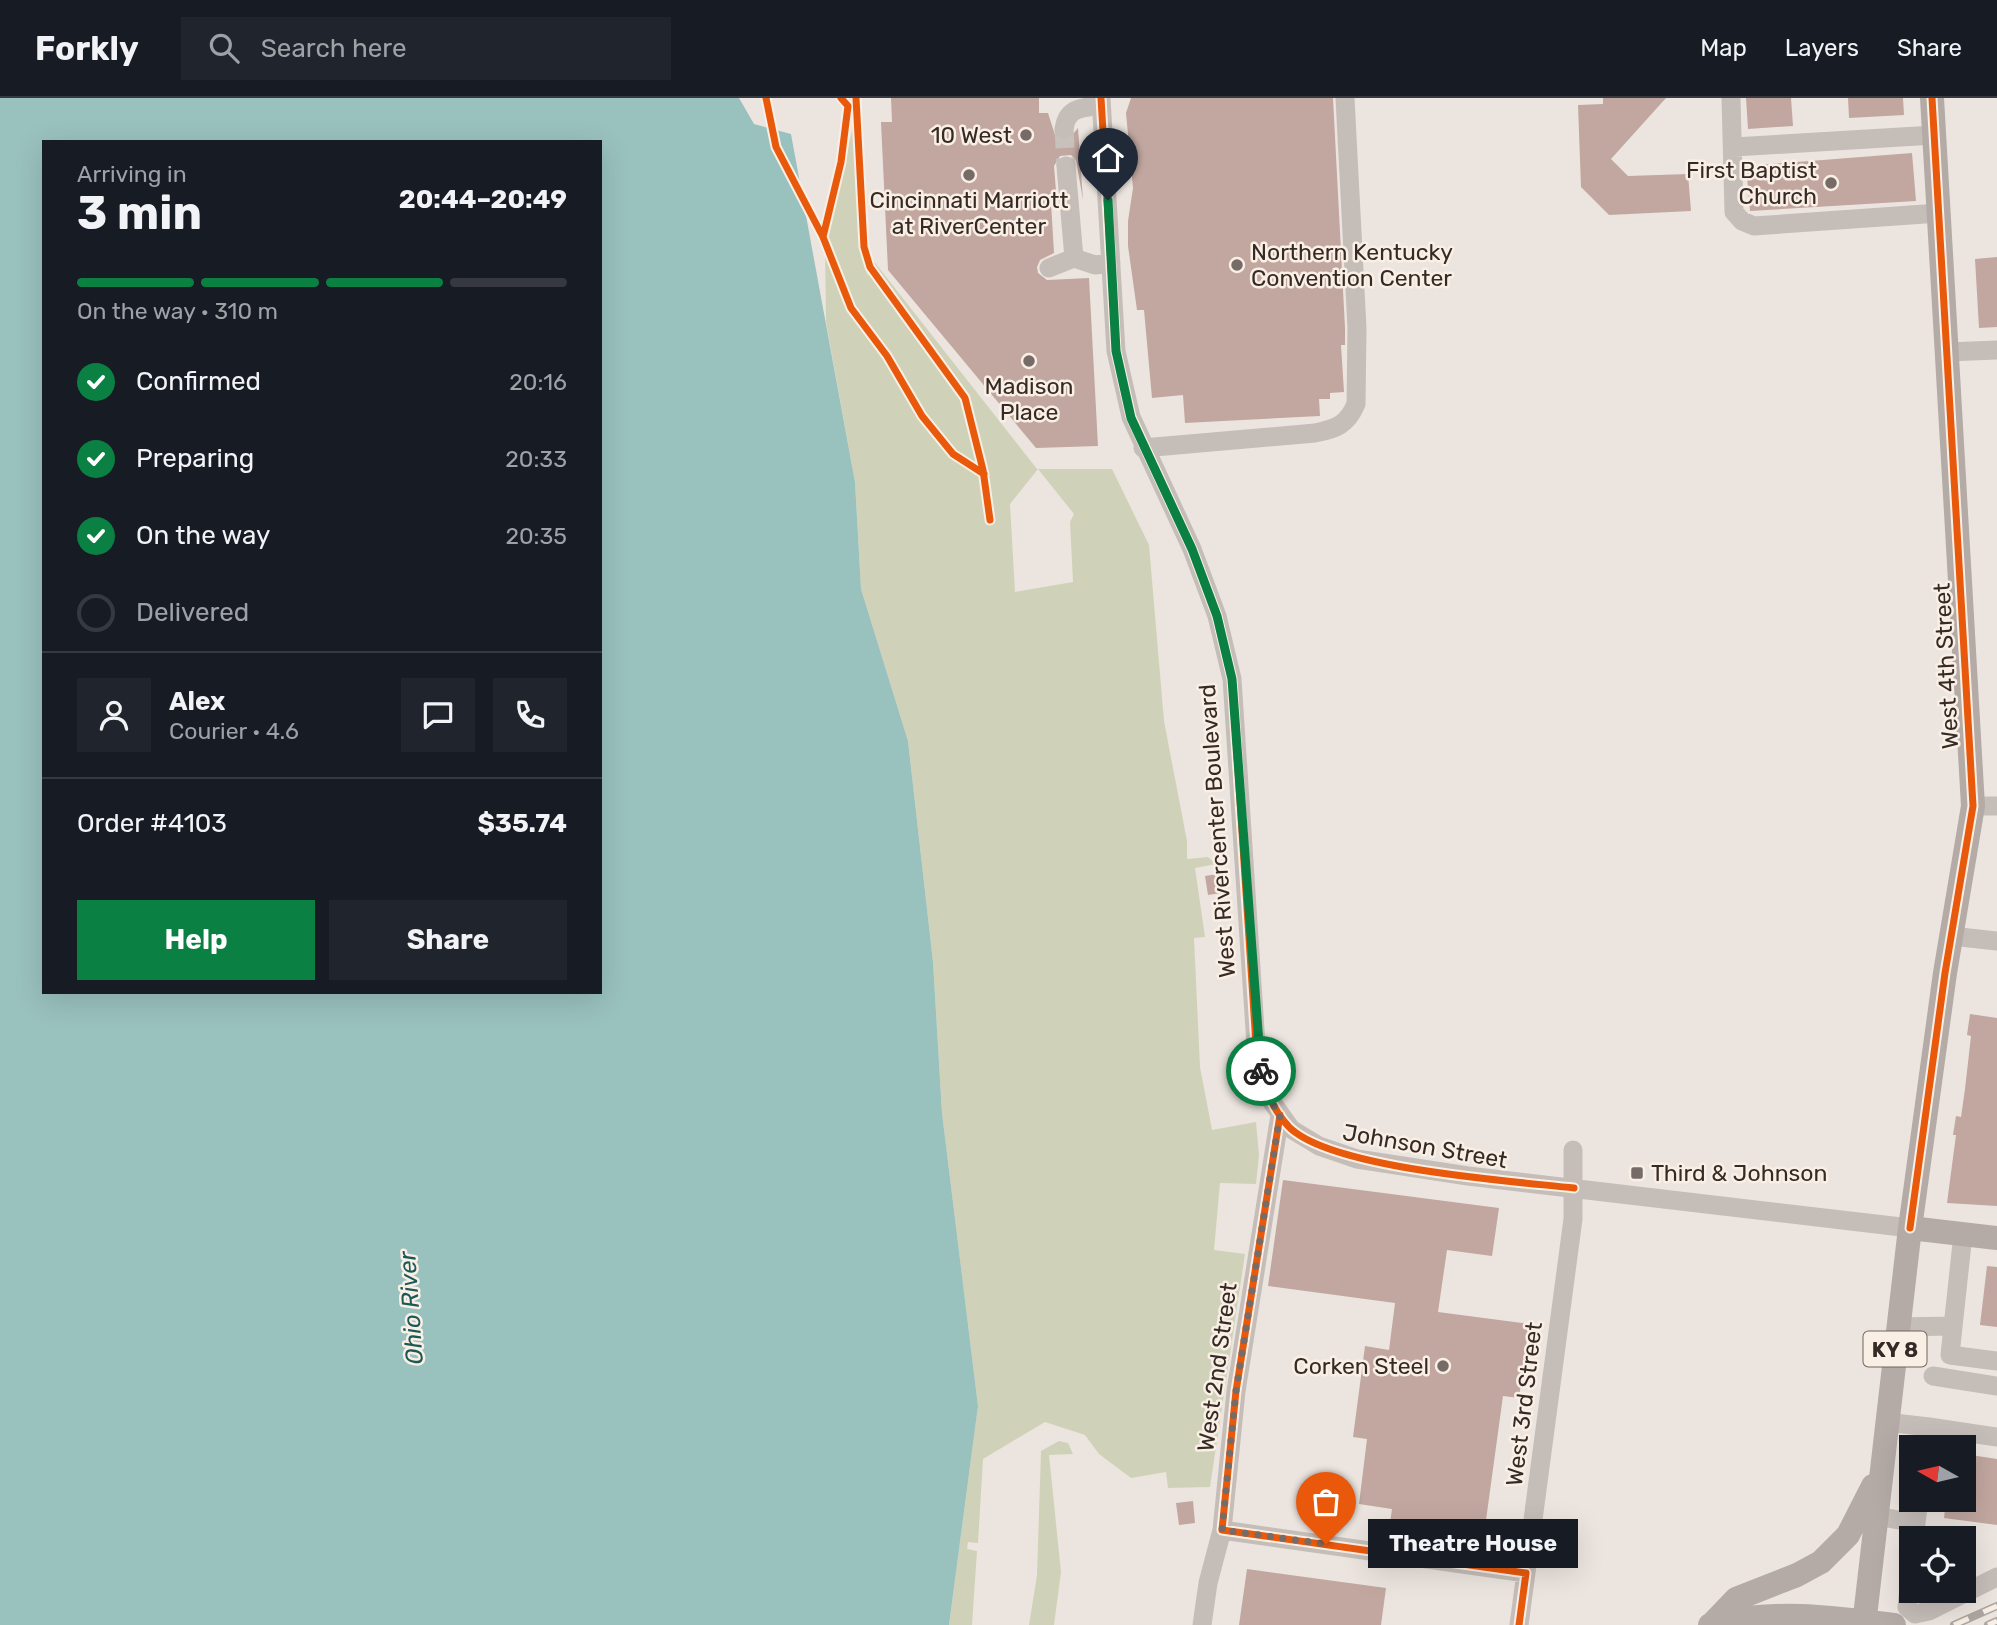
<!DOCTYPE html>
<meta charset="utf-8">
<style>
:root{--surface:#171b24;--page:#20242c;--text:#f1f3f6;--muted:#9ea1a6;--line:#363941;--accent:#0b8043}
body{margin:0;font-family:Rubik,sans-serif;background:var(--page);color:var(--text);height:100vh;display:flex;flex-direction:column;font-size:26px;white-space:nowrap}
*{box-sizing:border-box;margin:0}
p{font-size:23px;color:var(--muted)}
.icon{flex:none;width:38px;height:38px;fill:none;stroke:currentColor;stroke-width:2;stroke-linecap:round;stroke-linejoin:round}
.map{position:relative;flex:1;overflow:hidden}
.side{position:absolute;left:42px;top:42px;width:560px;height:854px;display:flex;flex-direction:column;background:var(--surface);border-radius:0px;box-shadow:0 7px 28px #0002}
.side>*{flex:none}
.needle{width:46px;rotate:278deg}
.fabs{position:absolute;left:1899px;top:1337px;display:grid;gap:14px}
.fabs a{display:grid;place-items:center;width:77px;height:77px;border-radius:0px;background:var(--surface);box-shadow:0 7px 28px #0002;font-size:35px}
.pin{position:absolute;display:grid;place-items:center;width:60px;height:60px;color:#fff;margin:-72px -30px;border-radius:50% 50% 50% 0;rotate:-45deg;box-shadow:0 0 7px #0007}
.pin .icon{rotate:45deg}
.courier{position:absolute;display:grid;place-items:center;width:70px;height:70px;margin:-35px;border:5px solid #0b8043;border-radius:50%;background:#fff;color:#222;box-shadow:0 2px 9px #0007}
.bubble{position:absolute;height:49px;border-radius:0px;background:var(--surface);box-shadow:0 7px 28px #0002;font-size:23px;font-weight:700;line-height:49px;text-align:center}
.overview em{font-style:normal;font-weight:700}
.overview div{display:flex;flex-direction:column-reverse}
.overview{display:flex;align-items:center;justify-content:space-between;height:119px;padding:0 35px}
h1{font-size:46px;font-weight:700;line-height:52px}
.bar{display:grid;grid-template-columns:repeat(4,1fr);gap:10px 7px;align-content:center;height:84px;padding:0 35px}
.bar i{height:9px;border-radius:5px;background:var(--line)}
.bar .active{background:var(--accent)}
.bar p{grid-column:span 4}
.line{display:flex;align-items:center;gap:18px;padding:0 35px;border-top:2px solid var(--line)}
.line div{flex:1}
.round{display:grid;place-items:center;flex:none;width:74px;height:74px;border-radius:0px;background:var(--page)}
ol{padding:0 35px;list-style:none}
li{display:flex;align-items:center;gap:21px;height:77px}
li p{margin-inline-start:auto}
li .icon{padding:7px;border-radius:50%;background:var(--accent);color:#fff;stroke-width:4}
li:last-child{color:var(--muted)}
li i{width:38px;height:38px;border:4px solid var(--line);border-radius:50%}
.primary-button{display:flex;gap:14px;margin-top:auto;padding:14px 35px}
.primary-button a{flex:1;height:80px;border-radius:0px;background:var(--accent);color:#fff;font-size:28px;font-weight:700;line-height:80px;text-align:center}
.primary-button a+a{background:var(--page);color:var(--text)}
header{display:flex;align-items:center;gap:42px;box-sizing:border-box;height:98px;padding:0 35px;background:var(--surface);border-bottom:2px solid var(--line)}
header strong{font-size:33px}
nav{display:flex;gap:38px;margin-inline-start:auto;font-size:24px}
.search{width:490px;height:63px;background:var(--page);display:flex;align-items:center;gap:18px;box-sizing:border-box;padding:0 24px;border-radius:0px;color:var(--muted);font-size:26px}
.map>svg:first-child{display:block}
</style>
<header>
<strong>Forkly</strong>
<div class="search"><svg class="icon" aria-label="search" viewBox="0 0 24 24"><circle cx="10" cy="10" r="6"/><path d="M15 15l6 6"/></svg>Search here</div>
<nav><a>Map</a><a>Layers</a><a>Share</a></nav>
</header>
<div class="map">
<svg width="1997" height="1527" viewBox="0 0 1997 1527">
<rect width="100%" height="100%" fill="#ece5df"/>
<path fill="#cfd2b8" fill-rule="evenodd" d="M854 25 867 178 872 161 1037 371H1112L1149 447 1164 623 1187 743V761L1208 759 1216 766 1195 770 1205 839 1194 840 1200 969 1212 1032 1256 1024 1259 1057 1256 1086 1220 1085 1214 1152 1245 1156 1210 1389 1168 1390 1166 1374 1131 1380 1099 1356 1085 1337 1045 1324 983 1361 978 1445 968 1444 967 1451 977 1453 972 1527H949L978 1308 942 1015 933 864 908 643 861 491 855 384 826 224 825 142ZM1038 371 1074 416 1070 424 1073 484 1015 494 1010 406Z
M1059 1343 1068 1345 1073 1356 1049 1357 1061 1474 1054 1527H1029L1037 1477 1041 1353Z"/>
<path fill="#99c1bd" fill-rule="evenodd" d="M0 0H739L754 26 791 36 855 384 861 491 908 643 933 864 942 1015 978 1308 949 1527H0ZM44 44H600V894H44Z"/>
<path fill="#c1a7a0" d="M891 0H1039V15H1048L1056 40 1068 42 1078 30 1083 102 1076 62 1071 57 1060 58 1054 68 1057 105H1051L1054 155 1040 162 1037 169 1038 175 1047 182 1089 180 1098 348 1036 350 888 172 881 24H892Z
M1131 0H1333L1345 230V247H1341L1344 294 1330 295V301H1319L1320 318 1185 325 1183 297 1152 300 1144 212H1137L1128 148V123L1133 90 1126 15Z
M1603 0H1666L1611 61 1628 78 1688 76 1691 113 1609 117 1581 89 1578 7 1603 6Z
M1746 0H1791L1793 28 1748 31Z
M1848 0H1903L1904 17 1849 20Z
M1912 55 1916 103 1750 113 1746 68Z
M1997 159V229L1979 230 1975 161Z
M1224 775 1227 794 1208 797 1205 778Z
M1970 916 1997 920V1108L1947 1105 1956 1037H1953L1956 1018 1961 1019 1965 991 1971 938 1967 937Z
M1283 1082 1499 1110 1492 1158 1447 1152 1438 1214 1529 1226 1519 1300 1503 1298 1483 1444 1389 1432 1392 1411 1359 1406 1367 1341 1353 1339 1365 1248 1389 1252 1395 1205 1268 1188Z
M1987 1168 1997 1169V1229L1980 1227Z
M1964 1356 1997 1361V1427L1944 1420 1946 1402H1964Z
M1193 1403 1195 1425 1179 1427 1176 1405Z
M1247 1471 1386 1490 1381 1527H1239Z"/>
<g fill="none" stroke-linecap="round" stroke-linejoin="round">
<path stroke="#c8c0ba" stroke-width="19" stroke-dasharray="19 10" stroke-linecap="butt" d="M1064 31 1066 68"/>
<path stroke="#c5bdb8" stroke-width="19" d="M1101 0 1116 253 1131 319 1192 451 1217 518 1232 581 1257 962 1267 997 1291 1031 1319 1048 1357 1061 1468 1078 1910 1130
M1731 0 1734 114 1742 123 1754 128 1939 115
M1064 31C1067 9 1082 10 1101 7
M1734 49 1934 37
M1066 68 1074 160 1095 167 1111 165
M1049 170 1074 160
M1947 254 1997 252
M1143 350 1315 335C1336 331 1347 327 1356 306L1357 230 1345 0
M1973 708H1997
M1951 838 1997 843
M1963 1136 1950 1257 1997 1263
M1897 1229 1952 1228
M1933 1278 1997 1288
M1886 1324 1929 1329
M1926 1349 1929 1329 1997 1339
M1876 1418 1916 1425
M1222 1432 1526 1475
M1914 1440 1919 1402
M1911 1471 1907 1509 1915 1516 1929 1513 1997 1479
M1202 1527 1208 1485 1222 1432 1236 1293 1280 1017
M1519 1527 1573 1121V1052"/>
<path stroke="#b4aba7" stroke-width="24" d="M1910 1130 1997 1140
M1710 1527C1772 1511 1832 1519 1894 1527
M1711 1527 1736 1501 1797 1477 1821 1464 1848 1437 1873 1388
M1864 1527 1910 1130 1945 875 1973 708 1932 0"/>
<g stroke="#ada6a2" stroke-width="8">
<path id="rail" d="M1954 1527 1997 1508
M1988 1527 1997 1523"/>
</g>
<use href="#rail" stroke="#faefe5" stroke-width="5" stroke-dasharray="16" stroke-linecap="butt"/>
<g stroke="#faefe5" stroke-width="11">
<path id="cycleway" d="M766 0 776 49 823 139 851 210 887 258 922 318 953 356 984 376
M856 0 864 149 870 169 965 300 983 372 990 422
M1101 0 1116 253 1131 319 1192 451 1217 518 1232 581 1257 962C1264 987 1271 1010 1289 1029 1331 1071 1512 1083 1574 1090
M823 139 841 64 848 8 841 0
M1280 1017 1236 1293 1222 1432 1526 1475 1519 1527
M1910 1130 1945 875 1973 708 1932 0"/>
</g>
<use href="#cycleway" stroke="#e8590c" stroke-width="7"/>
</g>
<g fill="none" stroke-linecap="round" stroke-linejoin="round">
<path stroke="#766b67" stroke-width="7" stroke-dasharray="0 12.6" d="M1261 973 1267 997 1280 1017 1236 1293 1222 1432 1326 1446"/>
<path stroke="#0b8043" stroke-width="9" d="M1108 102 1116 253 1131 320 1192 451 1217 518 1232 581 1261 973"/>
</g>
<g fill="#766b67" stroke="#faefe5" stroke-width="2.5">
<circle cx="1026" cy="37" r="7"/>
<circle cx="969" cy="77" r="7"/>
<circle cx="1831" cy="85" r="7"/>
<circle cx="1237" cy="167" r="7"/>
<circle cx="1029" cy="263" r="7"/>
<rect x="1630" y="1068" width="14" height="14" rx="3.5"/>
<circle cx="1443" cy="1268" r="7"/>
</g>
<g text-anchor="middle" dominant-baseline="central" stroke-width="5" stroke-linejoin="round" paint-order="stroke">
<rect fill="#faefe5" stroke="#71655f" stroke-width="2" x="1863.5" y="1233.5" width="63" height="35" rx="5"/>
<g font-size="21" font-weight="bold" fill="#362a26">
<text x="1895" y="1251">KY 8</text>
</g>
<g font-size="23" fill="#362a26" stroke="#faefe5" text-anchor="end">
<text x="1012" y="37">10 West</text>
<text x="1817" y="72">First Baptist<tspan x="1817" dy="26">Church</tspan></text>
<text x="969" y="102" text-anchor="middle">Cincinnati Marriott<tspan x="969" dy="26">at RiverCenter</tspan></text>
<text x="1251" y="154" text-anchor="start">Northern Kentucky<tspan x="1251" dy="26">Convention Center</tspan></text>
<text x="1029" y="288" text-anchor="middle">Madison<tspan x="1029" dy="26">Place</tspan></text>
<text x="1651" y="1075" text-anchor="start">Third &amp; Johnson</text>
<text x="1429" y="1268">Corken Steel</text>
</g>
<g font-size="23" fill="#362a26" stroke="#faefe5">
<text transform="translate(1946 568) rotate(-93)">West 4th Street</text>
<text transform="translate(1217 733) rotate(-94)">West Rivercenter Boulevard</text>
<text transform="translate(1425 1048) rotate(10)">Johnson Street</text>
<text transform="translate(1217 1269) rotate(-82)">West 2nd Street</text>
<text transform="translate(1524 1306) rotate(-83)">West 3rd Street</text>
</g>
<g font-size="24" font-style="italic" fill="#1a5958" stroke="#faefe5">
<text transform="translate(411 1210) rotate(-94)">Ohio River</text>
</g>
</g>
</svg>
<div class="fabs">
<a><svg class="needle" viewBox="-14 -14 28 28"><path d="M0-13l5 13h-10z" fill="#e53935"/><path d="M0 13l5-13h-10z" fill="#9ea1a6"/></svg></a>
<a><svg class="icon" aria-label="locate" viewBox="0 0 24 24"><circle cx="12" cy="12" r="6"/><path d="M12 2v4M12 18v4M2 12h4M18 12h4"/></svg></a>
</div>
<div class="pin" style="left:1326px;top:1446px;background:#ea580c"><svg class="icon" aria-label="bag" viewBox="0 0 24 24"><path d="M5 8h14l-1 12H6zM9 8a3 3 0 0 1 6 0"/></svg></div>
<div class="pin" style="left:1108px;top:102px;background:#1f2937"><svg class="icon" aria-label="home" viewBox="0 0 24 24"><path d="M3 11l9-7 9 7M6 9v11h12V9"/></svg></div>
<div class="courier" style="left:1261px;top:973px"><svg class="icon" aria-label="bike" viewBox="0 0 24 24"><circle cx="6" cy="16" r="4"/><circle cx="18" cy="16" r="4"/><path d="M6 16l4-8h5l3 8M10 8l3 8H6M13 5h3"/></svg></div>
<div class="bubble" style="left:1368px;top:1421px;width:210px">Theatre House</div>
<section class="side">
<div class="overview"><div><h1>3 min</h1><p>Arriving in</p></div><em>20:44–20:49</em></div>
<div class="bar"><i class="active"></i><i class="active"></i><i class="active"></i><i></i><p>On the way · 310 m</p></div>
<ol>
<li><svg class="icon" aria-label="check" viewBox="0 0 24 24"><path d="M5 12l5 5 9-10"/></svg>Confirmed<p>20:16</p></li>
<li><svg class="icon" aria-label="check" viewBox="0 0 24 24"><path d="M5 12l5 5 9-10"/></svg>Preparing<p>20:33</p></li>
<li><svg class="icon" aria-label="check" viewBox="0 0 24 24"><path d="M5 12l5 5 9-10"/></svg>On the way<p>20:35</p></li>
<li><i></i>Delivered</li>
</ol>
<div class="line" style="height:126px"><a class="round"><svg class="icon" aria-label="person" viewBox="0 0 24 24"><circle cx="12" cy="8" r="4"/><path d="M4 21q1-7 8-7t8 7"/></svg></a><div><b>Alex</b><p>Courier · 4.6</p></div><a class="round"><svg class="icon" aria-label="chat" viewBox="0 0 24 24"><path d="M4 5h16v11H9l-5 4z"/></svg></a><a class="round"><svg class="icon" aria-label="phone" viewBox="0 0 24 24"><path d="M5 4h4l2 5-3 2q2 4 5 5l2-3 5 2v4C11 20 4 13 5 4z"/></svg></a></div>
<div class="line" style="height:91px"><div>Order #4103</div><b>$35.74</b></div>
<div class="primary-button"><a>Help</a><a>Share</a></div>
</section>
</div>
